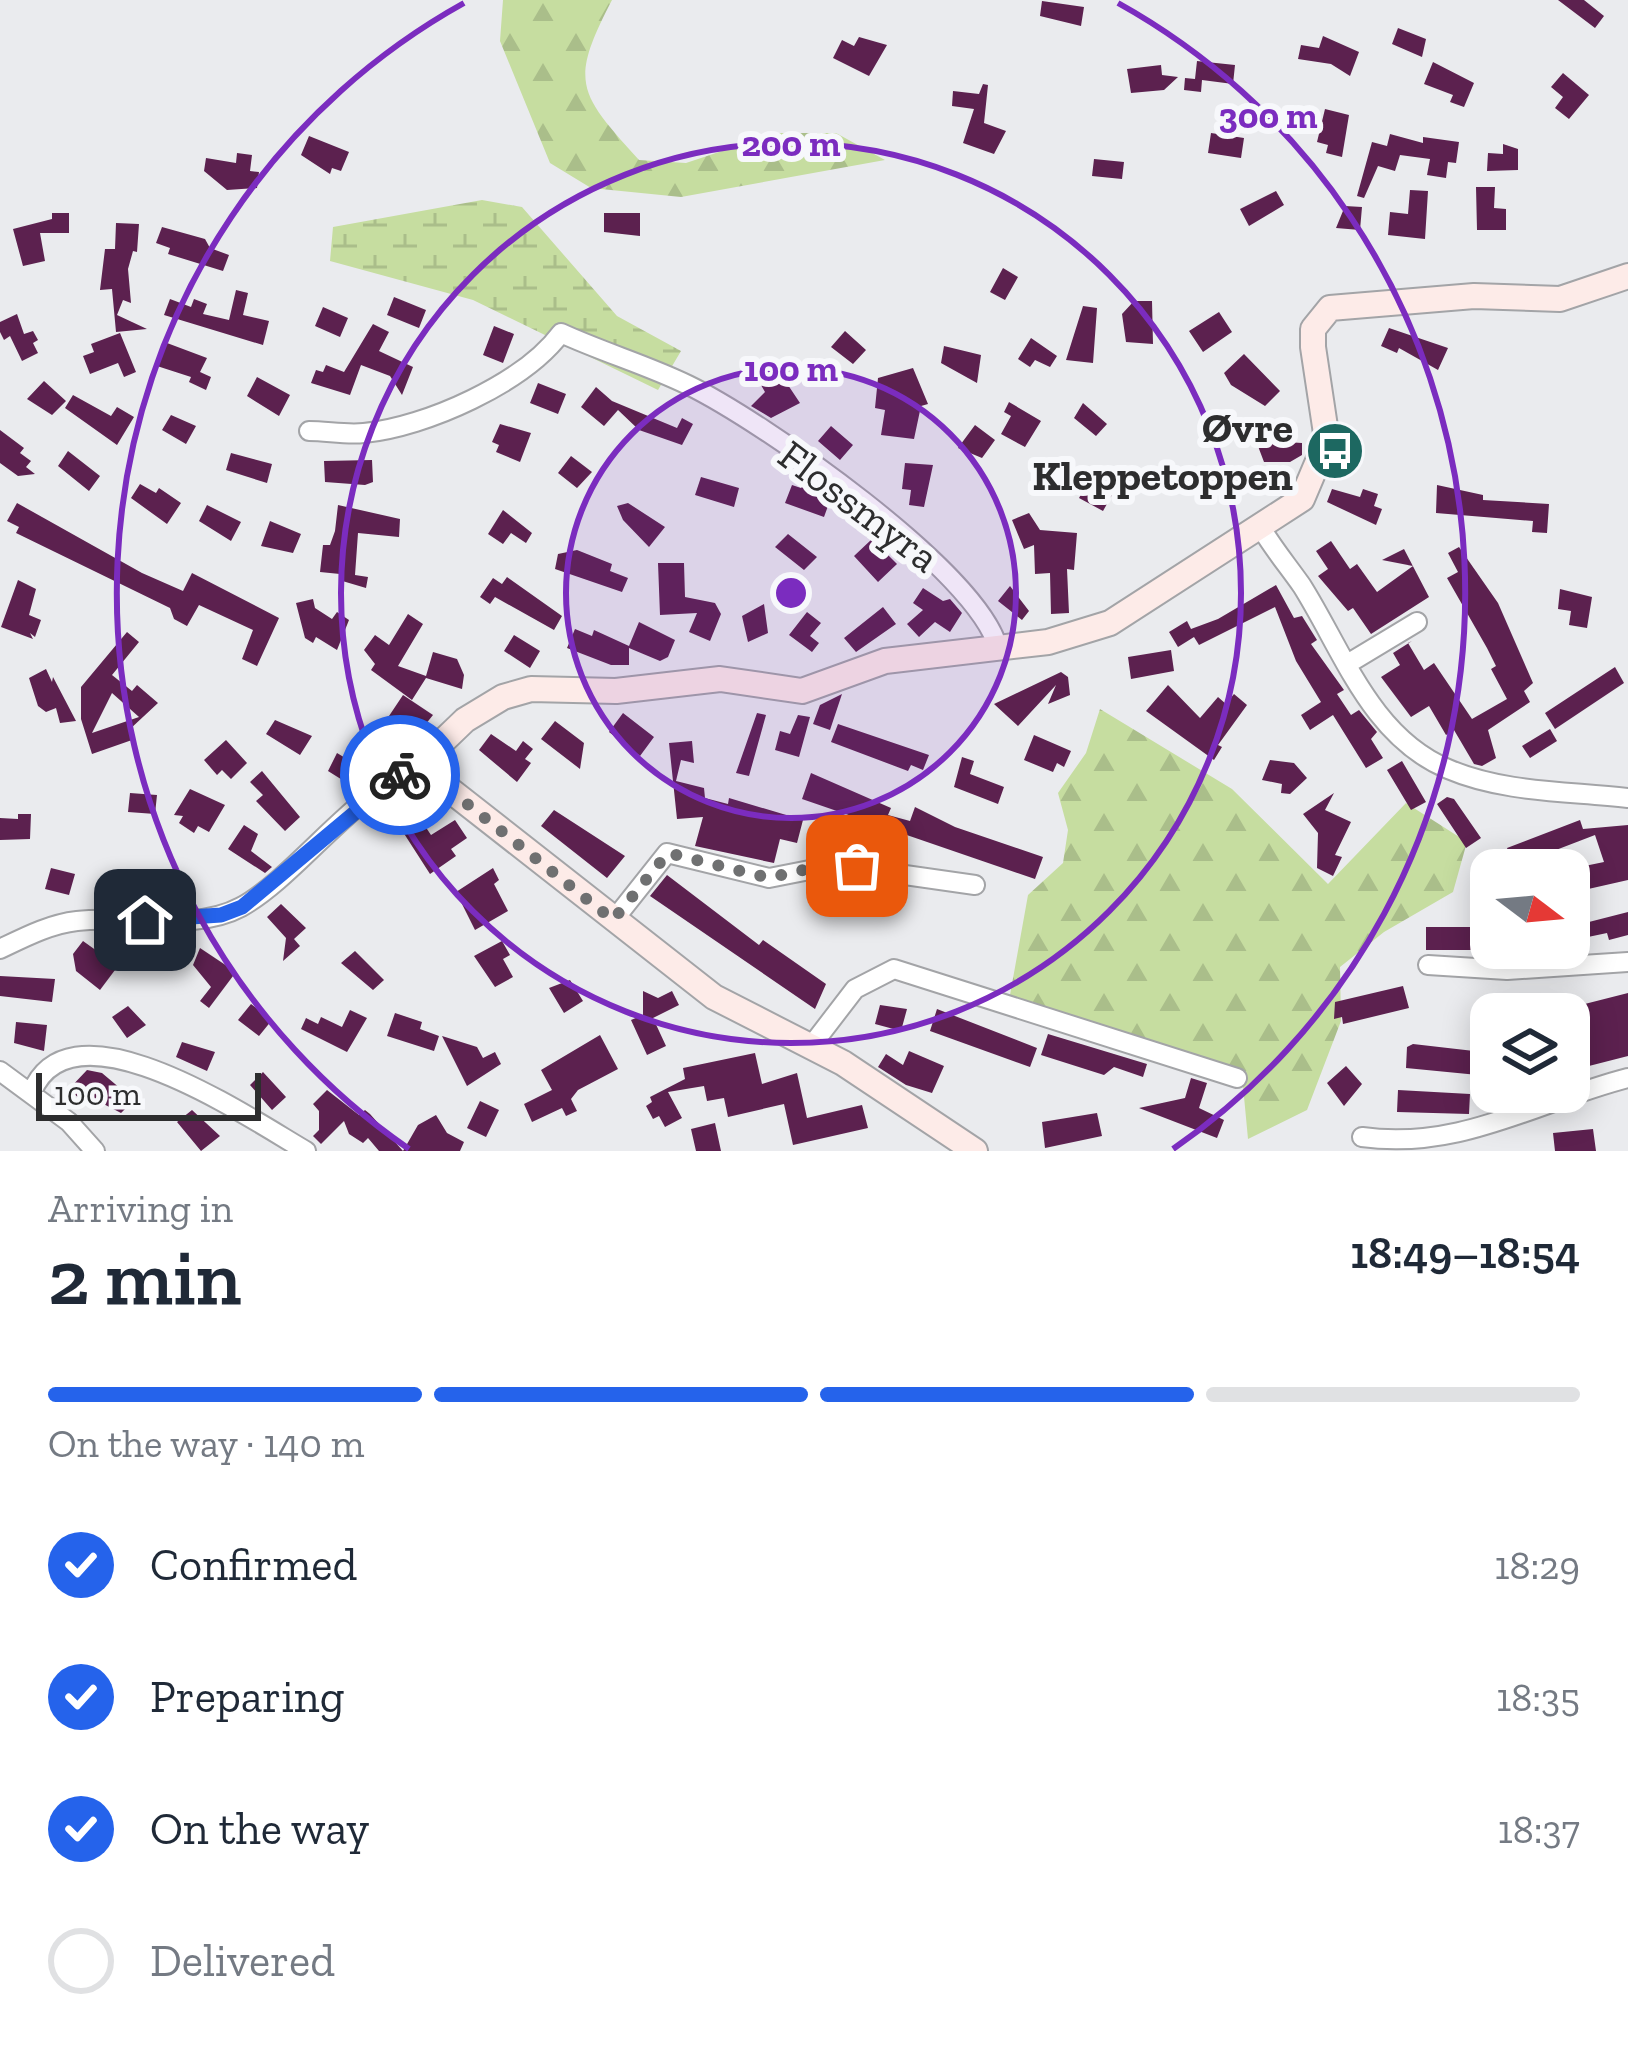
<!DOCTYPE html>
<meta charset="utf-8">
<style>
:root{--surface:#fff;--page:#f6f6f7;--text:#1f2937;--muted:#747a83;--line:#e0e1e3;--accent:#2563eb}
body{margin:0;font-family:"Zilla Slab",serif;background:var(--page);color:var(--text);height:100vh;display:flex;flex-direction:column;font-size:45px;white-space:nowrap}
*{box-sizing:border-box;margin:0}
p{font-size:39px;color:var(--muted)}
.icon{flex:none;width:66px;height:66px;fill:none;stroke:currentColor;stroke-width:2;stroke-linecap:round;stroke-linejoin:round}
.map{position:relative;height:1151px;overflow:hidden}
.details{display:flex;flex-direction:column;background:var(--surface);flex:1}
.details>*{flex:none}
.needle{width:78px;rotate:106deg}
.buttons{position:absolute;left:1470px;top:849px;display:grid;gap:24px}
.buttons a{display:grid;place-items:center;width:120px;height:120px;border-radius:24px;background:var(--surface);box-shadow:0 6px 30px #0003;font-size:60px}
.scale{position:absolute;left:36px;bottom:30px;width:225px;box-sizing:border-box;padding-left:12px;border:6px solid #2d2d2e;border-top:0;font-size:33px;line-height:42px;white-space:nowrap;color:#2d2d2e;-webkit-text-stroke:9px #f7f8fb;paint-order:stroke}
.pin{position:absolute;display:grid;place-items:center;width:102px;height:102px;color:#fff;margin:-51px;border-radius:24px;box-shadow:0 6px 18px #0006}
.courier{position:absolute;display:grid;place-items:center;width:120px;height:120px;margin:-60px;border:9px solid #2563eb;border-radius:50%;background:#fff;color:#222;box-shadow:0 3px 15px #0007}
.overview em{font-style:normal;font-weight:600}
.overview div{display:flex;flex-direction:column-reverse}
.overview{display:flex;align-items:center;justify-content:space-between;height:204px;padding:0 48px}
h1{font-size:78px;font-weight:600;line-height:90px}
.bar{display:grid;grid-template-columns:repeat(4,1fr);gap:18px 12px;align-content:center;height:144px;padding:0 48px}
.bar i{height:15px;border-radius:9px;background:var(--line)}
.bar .on{background:var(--accent)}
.bar p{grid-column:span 4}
ol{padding:0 48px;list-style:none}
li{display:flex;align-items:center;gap:36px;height:132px}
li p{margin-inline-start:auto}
li .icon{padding:12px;border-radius:50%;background:var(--accent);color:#fff;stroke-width:4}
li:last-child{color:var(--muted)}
li i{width:66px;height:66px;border:6px solid var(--line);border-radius:50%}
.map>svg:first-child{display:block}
</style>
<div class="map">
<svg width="1628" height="1151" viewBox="0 0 1628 1151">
<defs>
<pattern id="forest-firs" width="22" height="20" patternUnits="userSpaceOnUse" patternTransform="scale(3)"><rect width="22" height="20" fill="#c6dda0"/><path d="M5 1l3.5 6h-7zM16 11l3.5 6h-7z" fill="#aabe8a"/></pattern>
<pattern id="wetland-marsh" width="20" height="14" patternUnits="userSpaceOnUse" patternTransform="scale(3)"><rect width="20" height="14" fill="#c6dda0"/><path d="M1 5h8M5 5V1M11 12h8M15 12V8" fill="none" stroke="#aabe8a"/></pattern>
</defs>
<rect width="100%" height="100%" fill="#eaebee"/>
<path fill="url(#forest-firs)" d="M503 0H612C569 83 578 92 639 160L686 163 776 133H836L885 160 681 197 591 188 550 163 500 41Z
M1100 709 1232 789 1328 884 1406 803 1467 842 1453 892 1384 932 1340 967 1341 1021 1307 1110 1248 1139 1243 1086 1160 1044 1010 995 1028 895 1063 863 1068 830 1058 793 1086 753Z"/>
<path fill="url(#wetland-marsh)" d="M482 200 522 207 617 316 681 351 658 390 473 300 330 261 333 227Z"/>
<path fill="#5c214f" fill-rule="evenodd" d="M1558 0H1584L1604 16 1595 28Z
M1042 1 1084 7 1081 26 1040 16Z
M1398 28 1426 39 1422 57 1392 44Z
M1323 36 1359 52 1350 76 1331 64 1298 59 1301 45 1319 48Z
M859 37 887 45 869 76 833 58 842 40 854 46Z
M1197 61 1235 65 1233 84 1202 80 1201 92 1184 90 1185 78 1195 79Z
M1433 62 1474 83 1464 107 1450 102 1453 95 1424 84Z
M1161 65 1162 75 1178 77 1164 90 1131 93 1127 69Z
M1563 73 1589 95 1569 119 1555 108 1563 97 1551 87Z
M983 84 988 85 984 123 1006 131 994 154 963 143 974 109 952 106 953 91 979 94Z
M1325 109 1349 115 1342 157 1326 153 1328 145 1317 142Z
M1211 133 1244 138 1241 158 1208 153Z
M1390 134 1423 143V137L1459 142 1456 163 1448 162 1446 178 1427 175 1430 159 1400 155 1395 171 1378 166 1364 198 1357 196 1372 142 1387 146Z
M309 136 349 152 341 171 332 168 330 174 301 155Z
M1503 144 1518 149V170L1487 171 1488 153 1503 154Z
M237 153 252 155 250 171 259 172 257 188 227 190 204 171 206 158 236 163Z
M1094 159 1124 162 1122 179 1092 176Z
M1476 187H1495L1494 208 1506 209V230H1477Z
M1410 190 1428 191 1425 239 1388 235 1390 212 1408 214Z
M1276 191 1284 205 1249 226 1240 209Z
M1345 206 1362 207 1360 230 1336 228Z
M52 213H69V233H40L45 261 23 266 13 229 52 219Z
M604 213H640V236L604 232Z
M116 223 139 224 137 252 133 251 128 269 131 303 123 300 117 315 147 329 116 332 112 289 100 290 105 249H115Z
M162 227 205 239 210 248 229 255 223 271 168 254 170 248 156 243Z
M1003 268 1018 277 1005 300 990 292Z
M236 290 248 293 243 315 269 321 263 345 164 315 170 299 191 307 194 299 207 304 203 314 229 320Z
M394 297 426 310 419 328 387 315Z
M1134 301H1152L1153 344 1126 342 1122 314Z
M1083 306 1097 308 1093 363 1066 360Z
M323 307 348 318 340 337 315 326Z
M1219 312 1232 332 1203 352 1189 331Z
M17 314 24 334 33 331 38 340 33 343 38 353 22 361 10 336 4 340 0 332V322Z
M373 324 389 332 379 351 413 367 402 395 390 376 361 365 350 395 311 383 316 370 323 372 326 365 344 372Z
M494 326 514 334 503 363 483 355Z
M1389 328 1448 348 1438 370 1399 348 1397 353 1381 346Z
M845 331 866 350 853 364 831 347Z
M120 333 136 372 124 377 118 363 90 374 83 356 94 352 91 344Z
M1031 338 1057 356 1050 367 1035 360 1030 367 1018 359Z
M167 343 207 358 200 372 211 377 206 390 189 382 191 377 157 366Z
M944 346 981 355 977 383 941 363Z
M1244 354 1280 391 1265 406 1231 385 1224 373Z
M776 367 800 403 771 418 751 406 765 392 761 385 770 380 766 373Z
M913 368 928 404 921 406 914 439 881 435 885 410 875 408 878 378Z
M257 377 290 395 279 416 247 396Z
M44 381 66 401 52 415 27 399Z
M538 383 566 394 558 414 530 403Z
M596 387 612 401 677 428 682 418 693 424 682 445 639 430 618 410 604 426 581 407Z
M73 395 111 416 117 407 134 417 117 445 65 408Z
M1009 402 1041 421 1025 447 1001 434 1011 416 1004 412Z
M1083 403 1107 424 1096 436 1074 418Z
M171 415 196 426 186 444 162 430Z
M500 424 531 433 520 462 496 452 499 445 492 442Z
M1267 424 1286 442 1302 443V455L1290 462H1264L1253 433Z
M975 425 995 440 982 458 958 448Z
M831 426 853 445 840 460 818 441Z
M0 430 24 448 20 453 31 461 26 467 35 474 18 476 0 463Z
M68 451 100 476 89 491 58 466Z
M231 453 272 464 267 483 226 470Z
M571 456 592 472 577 488 558 473Z
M372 460 373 482 365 485 325 482 324 461Z
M905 463 933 465 924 507 909 505 911 490 902 489Z
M701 477 739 488 734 507 695 495Z
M1088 482 1112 495 1103 511 1079 498Z
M803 483 832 495 824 517 785 503 792 485 801 488Z
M140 484 156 493 159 488 181 503 167 524 131 498Z
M1437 485 1483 495V500L1549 504 1547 533 1532 532 1533 521 1436 513Z
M1332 489 1360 497 1363 489 1378 494 1374 506 1382 509 1376 525 1327 502Z
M17 503 142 573 183 591 192 573 279 618 257 666 242 659 253 630 199 605 187 626 174 619 170 608 16 533 19 527 7 521Z
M628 503 665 527 649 547 623 520 617 506Z
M207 505 241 522 231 541 199 521Z
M338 505 400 519 399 537 358 533 355 575 368 577 366 588 339 580 340 574 320 572 323 545H330L335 531Z
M503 510 532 533 526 543 511 533 503 544 488 534Z
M1029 513 1040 530 1077 533 1074 570 1067 569 1069 613 1051 614 1050 573 1035 574 1034 545 1024 549 1012 520Z
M270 521 301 534 293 553 261 546Z
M788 534 817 557 804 570 775 547Z
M872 539 897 564 878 582 854 556Z
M1331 541 1350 569 1357 564 1377 592 1413 566 1382 560 1404 549 1429 597 1371 634 1353 608 1348 611 1318 576 1328 569 1316 551Z
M1459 547 1498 603 1533 683 1524 691 1530 702 1488 730 1496 758 1482 766 1474 764 1454 730 1446 735 1429 706 1411 717 1381 677 1400 665 1393 653 1412 641 1408 643 1424 670 1434 663 1472 719 1507 699 1491 669 1496 666 1487 648 1447 578 1458 572 1448 553Z
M577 550 612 564 610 571 628 578 622 592 555 569 558 554Z
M658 563H684L685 597 715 603 721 614 710 641 689 632 697 613 660 615Z
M507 577 562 616 554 630 495 597 490 604 480 597 493 578 502 584Z
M18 580 36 589 29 615 41 620 35 637 30 633 33 639 1 627Z
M1276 585 1294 618 1302 616 1317 640 1311 644 1344 690 1337 694 1351 715 1359 710 1377 732 1371 739 1383 758 1366 768 1333 715 1310 730 1301 715 1321 702 1296 661 1275 607 1199 645 1194 637 1178 647 1169 632 1187 621 1191 629 1218 619Z
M1010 586 1029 611 1022 620 998 601Z
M923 588 943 601 950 599 962 613 950 632 935 622 919 637 907 624 923 610 913 603Z
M1560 589 1592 597 1587 628 1569 625 1571 611 1558 609Z
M313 599 315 608 332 619 337 612 349 620 337 650 316 637 313 643 305 638 296 603Z
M764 604 768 633 748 642 742 616Z
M883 607 896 624 856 652 844 638Z
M807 612 821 623 810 636 819 643 812 652 789 635Z
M408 614 423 624 398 666 426 676 433 652 457 659 464 675 462 689 426 678 412 700 371 670 375 664 364 650 375 635 389 645Z
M639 622 675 640 668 657 660 661 629 648V665H611L567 648 575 629 592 636 594 630 629 646Z
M127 632 139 642 112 675 132 691 137 685 158 703 129 730 132 740 92 754 81 719V687ZM112 693 139 717 92 733Z
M514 635 540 651 530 668 504 651Z
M1171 650 1174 671 1131 679 1128 657Z
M1615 667 1624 683 1555 729 1545 713Z
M46 669 52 682 53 677 76 721 60 723 56 708 46 712 38 706 29 678Z
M1061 672 1068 677 1070 695 1048 704 1056 685 1018 726 994 704Z
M1168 685 1200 718 1218 697 1226 704 1234 694 1247 705 1218 745 1222 747 1214 760 1146 711Z
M842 694 830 730 813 724 820 705Z
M403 695 433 715 413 740 385 722Z
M623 713 654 737 640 756 609 732Z
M757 713 766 715 749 776 736 773Z
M798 715 810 717 799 757 775 750 780 731 790 734Z
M275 720 312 736 300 755 266 734Z
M555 721 584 743 580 769 541 739Z
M838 724 929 755 923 770 911 765 908 771 831 742Z
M1550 729 1557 741 1530 758 1522 746Z
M491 734 516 751 523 741 533 749 525 759 531 763 517 782 479 750Z
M1034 735 1071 751 1064 767 1057 763 1053 772 1024 760Z
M226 740 247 763 231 779 222 770 217 775 204 760Z
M692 741 694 763 681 760 676 781 704 788 705 798 728 804 729 798 803 820 797 843 780 839 774 863 695 846 703 817 677 819 669 743Z
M337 753 362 768 352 786 328 771Z
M962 757 974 761 970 774 1004 787 998 804 954 787Z
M1270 760 1294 763 1307 778 1290 794 1281 793 1282 784 1262 780Z
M1402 761 1426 802 1411 810 1387 770Z
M262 771 300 817 285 831 256 801 263 795 250 782Z
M811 773 891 808 888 815 910 821 915 807 955 827 1043 857 1035 879 802 799Z
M190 789 225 805 209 832 198 826 194 833 179 823 183 816 174 815Z
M130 793 157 795 155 814 128 812Z
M1334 793 1325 810 1351 822 1335 855 1342 857 1333 876 1317 868 1318 833 1303 814Z
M1447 797 1454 799 1481 838 1466 848 1437 804Z
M554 810 625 856 607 878 541 826Z
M18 814H31L30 839 0 840V818L18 819Z
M421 820 431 835 455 820 467 838 451 849 456 856 430 874 403 832Z
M1580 820 1583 829 1628 825V880L1575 892 1570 869 1604 862 1595 835 1514 866 1507 848Z
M244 825 258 834 251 851 272 867 265 873 228 849Z
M51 868 75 874 69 895 45 889Z
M493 868 499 880 494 884 508 911 475 930 456 892Z
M667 875 759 945 763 940 826 984 815 1009 650 896Z
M281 904 306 928 294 939 300 946 283 961 286 938 267 917Z
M1628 912V935L1609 940 1607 933 1569 941V918L1583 915 1585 923Z
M1426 927H1478V950H1426Z
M83 941 118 966 100 990 76 971 73 954Z
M502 941 510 955 503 959 513 977 495 987 474 956Z
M200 948 236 972 209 1008 200 1001 211 987 193 965Z
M355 951 384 980 373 990 341 963Z
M0 976 55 979 52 1002 0 996Z
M570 980 583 1001 564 1013 549 988Z
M1403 986 1409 1008 1343 1024 1342 1017 1334 1019 1335 1002Z
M643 991 658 998 672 991 679 1005 653 1018 666 1046 647 1055 631 1020 643 1015Z
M1628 993V1056L1585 1067 1576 1028 1569 1030V1008Z
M251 1004 272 1020 259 1036 238 1020Z
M880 1005 907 1009 901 1031 875 1024Z
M128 1006 146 1025 127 1038 112 1017Z
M937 1009 1037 1048 1030 1067 930 1031Z
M350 1010 367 1018 347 1052 301 1029 306 1018 318 1024 321 1017 342 1027Z
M395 1013 422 1022 420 1029 439 1036 434 1051 387 1036Z
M16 1022 47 1025 44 1051 14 1043Z
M1048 1034 1147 1064 1143 1077 1114 1067 1104 1075 1041 1055Z
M600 1035 618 1069 578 1090 571 1099 577 1111 566 1116 562 1108 532 1122 524 1104 552 1090 541 1070Z
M442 1036 477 1047 483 1058 495 1052 501 1064 467 1086Z
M182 1042 215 1052 207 1071 176 1057Z
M1413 1044 1474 1051 1480 1056 1478 1075 1406 1068 1407 1047Z
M909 1051 944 1066 932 1093 906 1085 878 1067 886 1054 903 1065Z
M755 1053 762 1084 797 1073 807 1118 862 1105 868 1128 793 1145 784 1104 728 1117 724 1098 707 1101 704 1086 668 1092 682 1118 665 1127 659 1116 653 1119 646 1106 652 1102 650 1097 685 1079 683 1068Z
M1346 1066 1362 1084 1344 1106 1327 1083Z
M87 1070 102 1073 134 1100 121 1113 90 1097 84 1103 69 1089Z
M263 1072 286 1097 272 1110 250 1085Z
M1191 1078 1207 1083 1199 1108 1224 1120 1217 1138 1139 1108 1185 1098Z
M327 1090 359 1115 365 1110 370 1114 403 1151 418 1125 436 1115 447 1133 464 1142 460 1151H379L368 1138 363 1143 349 1134 344 1121 321 1144 313 1136 319 1130V1111L313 1104Z
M1398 1090 1470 1094 1469 1114 1397 1112Z
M480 1101 499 1110 486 1137 467 1128Z
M192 1110 220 1136 201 1151 177 1122Z
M1097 1113 1102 1136 1045 1148 1042 1122Z
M715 1123 721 1151H696L691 1129Z
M1593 1129 1596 1151H1555L1553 1133Z"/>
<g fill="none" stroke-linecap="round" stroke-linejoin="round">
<g stroke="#a3a4a7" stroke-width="22">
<path id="street" d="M309 431C327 431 346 435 364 433 426 427 524 383 561 333 602 352 647 365 688 385 762 421 978 571 998 648
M1260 526C1272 547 1288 566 1302 586 1343 651 1371 737 1448 769 1504 793 1568 791 1628 798
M1349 663 1417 622
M613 921 667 853 769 878 835 865 975 885
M0 949C25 937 50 924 77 921 128 915 195 932 241 907 300 875 369 772 431 766
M1428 965 1507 970 1628 962
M812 1045 855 989 894 969 1237 1078
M0 1071 69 1122 95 1151
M32 1092C71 995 252 1120 306 1151
M1362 1137C1460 1151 1538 1101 1628 1078"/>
</g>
<g stroke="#a3a4a7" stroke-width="28">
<path id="secondary" d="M975 1151 843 1063 714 997 441 783 431 766 440 744 465 720 503 697 531 689 616 691 720 679 802 691 885 661 1048 642 1110 623 1302 499 1327 440 1313 347V329L1330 308 1474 296 1560 299 1628 276"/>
</g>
<use href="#street" stroke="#fff" stroke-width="18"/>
<use href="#secondary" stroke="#fdebe8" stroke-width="24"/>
</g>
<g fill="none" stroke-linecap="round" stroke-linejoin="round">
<path stroke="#6f7071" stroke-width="12" stroke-dasharray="0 21.6" d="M400 775 431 766 441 783 613 920 668 853 769 878 820 866H857"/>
<path stroke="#2563eb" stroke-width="15" d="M145 920 221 915 242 907 400 775"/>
</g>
<circle cx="791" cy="593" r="225" fill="#7b2cbf" fill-opacity=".12"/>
<g fill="none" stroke="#7b2cbf" stroke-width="6">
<circle cx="791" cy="593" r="225"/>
<circle cx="791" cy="593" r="450"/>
<path d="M409 1149A675 675 0 0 1 464 3M1118 3A675 675 0 0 1 1173 1149"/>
</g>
<defs>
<g id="bus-disc" transform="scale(3)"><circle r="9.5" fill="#1d6861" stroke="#f7f8fb"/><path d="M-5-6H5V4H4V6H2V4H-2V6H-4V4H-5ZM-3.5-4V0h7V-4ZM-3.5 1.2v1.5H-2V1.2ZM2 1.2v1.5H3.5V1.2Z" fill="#fff"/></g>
</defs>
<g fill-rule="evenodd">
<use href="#bus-disc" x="1335" y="451"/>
</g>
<g text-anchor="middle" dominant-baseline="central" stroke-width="12" stroke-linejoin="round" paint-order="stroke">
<g font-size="42" font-weight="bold" fill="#2d2d2e" stroke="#f7f8fb" text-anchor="end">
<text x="1293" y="427">Øvre<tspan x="1293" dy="48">Kleppetoppen</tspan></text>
</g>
<g font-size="42" fill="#2d2d2e" stroke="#f7f8fb">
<text transform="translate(859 506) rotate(37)">Flossmyra</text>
</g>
</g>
<circle cx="791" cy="593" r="18" fill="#7b2cbf" stroke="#f7f8fb" stroke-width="6"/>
<g font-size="36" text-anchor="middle" font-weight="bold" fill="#7b2cbf" stroke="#f7f8fb" stroke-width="12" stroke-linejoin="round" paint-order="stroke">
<text x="1268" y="128">300 m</text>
<text x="791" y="156">200 m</text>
<text x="791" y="381">100 m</text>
</g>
</svg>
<div class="buttons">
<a><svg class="needle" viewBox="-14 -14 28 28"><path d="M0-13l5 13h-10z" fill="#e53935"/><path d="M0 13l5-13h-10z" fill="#747a83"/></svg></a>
<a><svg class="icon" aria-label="layers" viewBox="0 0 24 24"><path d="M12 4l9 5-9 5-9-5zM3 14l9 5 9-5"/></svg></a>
</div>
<div class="scale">100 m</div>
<div class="pin" style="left:857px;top:866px;background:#ea580c"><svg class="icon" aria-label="bag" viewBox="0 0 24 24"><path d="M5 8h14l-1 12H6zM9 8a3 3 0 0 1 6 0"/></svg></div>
<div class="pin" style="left:145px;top:920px;background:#1f2937"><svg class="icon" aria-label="home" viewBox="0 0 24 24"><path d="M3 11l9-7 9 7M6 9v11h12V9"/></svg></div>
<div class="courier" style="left:400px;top:775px"><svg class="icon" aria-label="bike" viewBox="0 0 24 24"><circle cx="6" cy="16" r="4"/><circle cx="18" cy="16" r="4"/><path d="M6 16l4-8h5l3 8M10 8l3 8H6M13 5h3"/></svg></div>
</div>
<section class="details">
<div class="overview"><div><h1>2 min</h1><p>Arriving in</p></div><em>18:49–18:54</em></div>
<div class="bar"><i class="on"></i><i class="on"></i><i class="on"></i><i></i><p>On the way · 140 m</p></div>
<ol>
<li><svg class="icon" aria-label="check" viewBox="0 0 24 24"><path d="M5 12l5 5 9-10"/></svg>Confirmed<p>18:29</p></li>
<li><svg class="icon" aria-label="check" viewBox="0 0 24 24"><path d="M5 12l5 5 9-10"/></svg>Preparing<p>18:35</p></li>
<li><svg class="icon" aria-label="check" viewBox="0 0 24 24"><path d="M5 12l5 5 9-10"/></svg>On the way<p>18:37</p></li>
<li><i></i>Delivered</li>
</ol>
</section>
